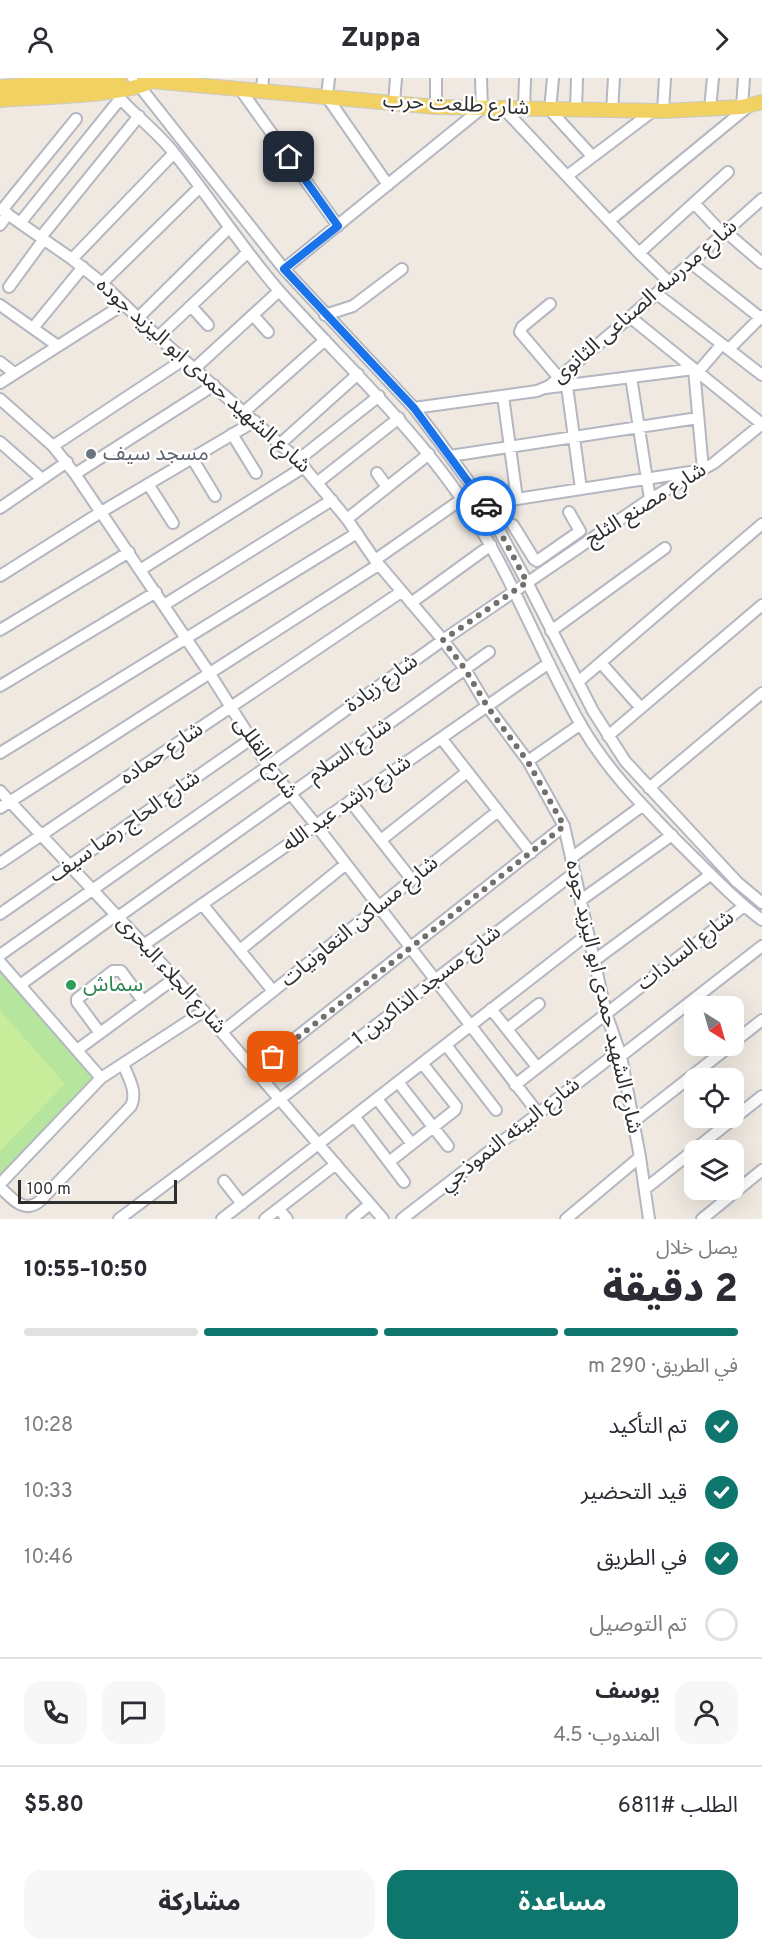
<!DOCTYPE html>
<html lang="ar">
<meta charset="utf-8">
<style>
:root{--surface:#fff;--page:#f7f7f7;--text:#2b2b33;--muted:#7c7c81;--line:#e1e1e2;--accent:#0f766e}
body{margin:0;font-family:Overpass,"Noto Sans Arabic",sans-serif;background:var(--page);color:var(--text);direction:rtl;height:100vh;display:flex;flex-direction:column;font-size:22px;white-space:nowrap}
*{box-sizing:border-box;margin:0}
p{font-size:20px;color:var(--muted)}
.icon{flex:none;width:33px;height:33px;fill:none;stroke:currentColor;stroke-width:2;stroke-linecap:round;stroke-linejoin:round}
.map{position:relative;height:1141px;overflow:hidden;direction:ltr}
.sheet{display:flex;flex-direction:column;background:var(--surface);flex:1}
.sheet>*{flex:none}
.needle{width:39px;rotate:143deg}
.fabs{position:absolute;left:684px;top:918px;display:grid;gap:12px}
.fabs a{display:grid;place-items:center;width:60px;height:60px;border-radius:12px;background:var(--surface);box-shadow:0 6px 24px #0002;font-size:30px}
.scale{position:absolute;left:18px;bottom:15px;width:159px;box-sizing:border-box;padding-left:6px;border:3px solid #2e2e2e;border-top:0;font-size:16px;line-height:21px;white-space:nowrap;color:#2e2e2e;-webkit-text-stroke:4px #fff;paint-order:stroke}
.pin{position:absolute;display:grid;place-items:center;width:51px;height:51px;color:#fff;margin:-26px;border-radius:12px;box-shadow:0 3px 9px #0006}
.courier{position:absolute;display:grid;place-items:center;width:60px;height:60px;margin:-30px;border:4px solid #1a73e8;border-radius:50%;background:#fff;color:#222;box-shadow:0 2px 8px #0007}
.headline em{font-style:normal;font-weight:800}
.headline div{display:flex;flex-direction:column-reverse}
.headline{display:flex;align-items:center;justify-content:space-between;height:102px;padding:0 24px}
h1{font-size:39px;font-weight:800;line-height:45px}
.bar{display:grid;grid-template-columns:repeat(4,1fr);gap:9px 6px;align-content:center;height:72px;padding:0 24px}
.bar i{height:8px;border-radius:4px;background:var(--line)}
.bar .current{background:var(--accent)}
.bar p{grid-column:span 4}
.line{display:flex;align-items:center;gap:15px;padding:0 24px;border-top:2px solid var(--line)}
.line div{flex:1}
.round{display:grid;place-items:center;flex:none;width:63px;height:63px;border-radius:18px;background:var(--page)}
ol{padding:0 24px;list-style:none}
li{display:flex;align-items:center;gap:18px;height:66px}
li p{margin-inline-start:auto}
li .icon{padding:6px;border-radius:50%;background:var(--accent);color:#fff;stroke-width:4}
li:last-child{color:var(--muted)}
li i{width:33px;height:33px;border:3px solid var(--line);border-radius:50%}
.action{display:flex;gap:12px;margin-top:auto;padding:12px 24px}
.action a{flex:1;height:69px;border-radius:18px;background:var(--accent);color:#fff;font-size:24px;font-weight:800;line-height:69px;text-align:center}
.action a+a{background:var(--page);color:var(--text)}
header{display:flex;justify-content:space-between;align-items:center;height:78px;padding:0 24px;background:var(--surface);font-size:27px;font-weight:800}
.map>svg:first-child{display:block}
</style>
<header><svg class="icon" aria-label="forward" viewBox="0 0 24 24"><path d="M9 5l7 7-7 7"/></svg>Zuppa<svg class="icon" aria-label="person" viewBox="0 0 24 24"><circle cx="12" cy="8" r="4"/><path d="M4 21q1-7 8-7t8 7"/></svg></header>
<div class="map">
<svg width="762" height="1141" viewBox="0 0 762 1141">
<rect width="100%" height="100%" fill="#efe9e1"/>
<path fill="#b6e59e" d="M0 883 101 1000 0 1107Z"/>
<path fill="#c9ec9a" d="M0 932 65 1006 0 1073Z"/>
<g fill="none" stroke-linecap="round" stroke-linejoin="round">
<g stroke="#b4b7c1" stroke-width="14">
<path id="minor" d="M133 0 284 191 414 330 436 359 485 426 527 504 593 633 625 683 737 804 762 825
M329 0 327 19 388 107
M553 0 550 32 592 78
M111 10C130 34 155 51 174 75 211 121 242 171 281 215 342 283 409 345 461 420 510 491 538 572 581 647 606 690 638 723 672 758 702 787 729 817 762 842
M240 11 338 148
M262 13 263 0
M394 25 396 0
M436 29V0
M742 29 744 0
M504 31 639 175 669 204
M524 31 525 0
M710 31 713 0
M576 32 577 0
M612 33 614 0
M663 33 665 0
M567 98 653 33
M694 125 723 156
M0 131 72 181 102 205 158 259 298 382 347 441 375 482 443 562 465 591 487 628 528 683 564 748 606 935 621 978 640 1079 649 1141
M2 132 76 41
M609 143 750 27
M20 145 120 21
M0 147 8 136
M726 154 762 185
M41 159 139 38
M639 175 728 94
M72 181 174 75
M691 185 762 241
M284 191 482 30 481 0
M102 205 200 109
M9 209 44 161
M657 216 762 297
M550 226 522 249 520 254 559 300
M0 227 58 268
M191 228 208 247
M253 237 268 254
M325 237 353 228 402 191
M630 239 762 346
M138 240 229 150
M33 250 83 189
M158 259 248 174
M729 271 762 238
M0 284 14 295
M194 291 279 213
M698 294 722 266
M631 299 650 421
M0 305 124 226
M567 308 581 411
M503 318 517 421
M0 321 53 368 75 396 210 596 268 688 316 747 538 1035
M414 330 537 313 549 308 630 239 762 121
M244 334 325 262
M232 356 256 395
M0 364 42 401
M280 366 358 296
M53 368 183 282
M450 378 698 340
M192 380 215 418
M298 382 379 318
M377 395 387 409
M75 396 214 307
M318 404 399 340
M148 406 173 445
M485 426 703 392 694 291 545 310
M0 430 67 384
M347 441 429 376
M513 447 534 481 537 483 580 453 569 434
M375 482 462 421
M140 492 304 389
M0 498 101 434 255 343
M411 525 491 467
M164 527 332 422
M0 552 129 474
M551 553 665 470
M601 585 641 630
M578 604 762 446
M0 608 156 514
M608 658 762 527
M441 660 531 775
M0 675 357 455
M528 683 581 646
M649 710 762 615
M0 713 175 900 383 1141
M350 723 412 802
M0 730 378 487
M381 762 467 694
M571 780 642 728
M0 785 401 514
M581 822 672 757
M202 826 273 913
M0 836 251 661
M118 839 489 574
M145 866 549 585
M240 872 346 786
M0 877 268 688 443 562 650 421 714 385 762 346
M595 882 710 797
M0 884 101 1000
M20 907 116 837
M491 931 537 989
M507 951 539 926
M222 954 498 733
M100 955 77 924V921L113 893H121L143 923
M734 964 762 942
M446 967 496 1032
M77 972 175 900
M621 978 762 868
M255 992 564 748
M398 1004 448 1068
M515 1007 744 828
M377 1021 412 1066
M354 1038 404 1104
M633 1044 730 968
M389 1084 455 1032 456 1028 422 985
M224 1103 242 1126
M0 1106 101 1000 204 933
M0 1109C12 1121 25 1137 41 1122L131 1028C138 1014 128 999 123 986
M645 1111 762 1018
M279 1131 287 1141
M119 1141 280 1021 574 795
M222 1141 588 856
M265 1141 336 1086
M352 1141 370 1126
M402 1141 619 973
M566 1141 640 1079
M702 1141 762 1092"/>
</g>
<g stroke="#c9c9c9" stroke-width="16">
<path id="major" d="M144 0 151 3 436 29 663 33 742 29 762 24
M0 9 120 0
M0 22C32 19 129 18 151 3"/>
</g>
<use href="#minor" stroke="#fff" stroke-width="10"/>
<use href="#major" stroke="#f2d163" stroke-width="14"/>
</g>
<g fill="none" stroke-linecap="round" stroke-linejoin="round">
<path stroke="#726f6d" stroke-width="6" stroke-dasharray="0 10.8" d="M273 979 564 748 528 684 487 628 465 591 443 562 527 504 486 428"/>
<path stroke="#1a73e8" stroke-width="8" d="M289 79 338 148 284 191 414 330 486 428"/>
</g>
<circle fill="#6b7280" stroke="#fff" stroke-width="2" cx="91" cy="376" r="6"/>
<circle fill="#2e9e5b" stroke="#fff" stroke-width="2" cx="71" cy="907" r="6"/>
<g text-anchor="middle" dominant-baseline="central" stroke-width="5" stroke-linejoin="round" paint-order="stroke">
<g font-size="21" fill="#2e2e2e" stroke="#fff">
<text transform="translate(456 27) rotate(3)">شارع طلعت حرب</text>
<text transform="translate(645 224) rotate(-41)">شارع مدرسه الصناعى الثانوى</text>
<text transform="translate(203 298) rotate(42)">شارع الشهيد حمدى ابو اليزيد جوده</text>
<text transform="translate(646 427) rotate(-32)">شارع مصنع الثلج</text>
<text transform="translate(382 606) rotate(-36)">شارع زيادة</text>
<text transform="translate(350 673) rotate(-35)">شارع السلام</text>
<text transform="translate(162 676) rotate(-34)">شارع حماده</text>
<text transform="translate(265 680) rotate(55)">شارع القللى</text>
<text transform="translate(347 726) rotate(-35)">شارع راشد عبد الله</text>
<text transform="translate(125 749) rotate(-35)">شارع الحاج رضا سيف</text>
<text transform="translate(360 844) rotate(-39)">شارع مساكن التعاونيات</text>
<text transform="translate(686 873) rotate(-38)">شارع السادات</text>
<text transform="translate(171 897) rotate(48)">شارع الجلاء البحرى</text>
<text transform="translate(427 908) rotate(-38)">شارع مسجد الذاكرين 1</text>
<text transform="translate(603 919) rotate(77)">شارع الشهيد حمدى ابو اليزيد جوده</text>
<text transform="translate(510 1057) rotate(-38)">شارع البيئه النموذجي</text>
</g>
<g font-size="21" fill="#5b616d" stroke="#fff" text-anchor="start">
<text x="103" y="376">مسجد سيف</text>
</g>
<g font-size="21" fill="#27864d" stroke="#fff" text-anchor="start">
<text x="83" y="907">سماش</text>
</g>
</g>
</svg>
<div class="fabs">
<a><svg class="needle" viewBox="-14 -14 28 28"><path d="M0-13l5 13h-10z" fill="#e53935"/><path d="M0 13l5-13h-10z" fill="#7c7c81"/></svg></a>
<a><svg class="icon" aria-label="locate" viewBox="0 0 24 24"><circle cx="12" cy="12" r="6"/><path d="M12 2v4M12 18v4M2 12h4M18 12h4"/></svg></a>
<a><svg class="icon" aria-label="layers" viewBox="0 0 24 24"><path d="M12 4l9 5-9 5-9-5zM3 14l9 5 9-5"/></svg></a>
</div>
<div class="scale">100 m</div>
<div class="pin" style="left:273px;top:979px;background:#ea580c"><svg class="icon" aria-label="bag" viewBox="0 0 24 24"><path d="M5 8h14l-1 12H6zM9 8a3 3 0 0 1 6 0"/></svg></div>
<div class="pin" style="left:289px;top:79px;background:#1f2937"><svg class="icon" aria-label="home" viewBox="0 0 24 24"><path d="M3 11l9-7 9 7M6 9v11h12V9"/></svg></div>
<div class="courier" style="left:486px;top:428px"><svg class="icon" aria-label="car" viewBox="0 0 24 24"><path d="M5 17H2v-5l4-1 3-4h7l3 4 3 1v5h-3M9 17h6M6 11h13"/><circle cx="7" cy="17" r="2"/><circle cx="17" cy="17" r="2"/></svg></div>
</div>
<section class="sheet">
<div class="headline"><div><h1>2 دقيقة</h1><p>يصل خلال</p></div><em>10:50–10:55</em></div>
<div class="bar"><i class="current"></i><i class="current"></i><i class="current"></i><i></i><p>في الطريق · 290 m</p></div>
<ol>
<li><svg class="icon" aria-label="check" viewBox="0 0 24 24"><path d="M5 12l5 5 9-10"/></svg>تم التأكيد<p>10:28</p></li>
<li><svg class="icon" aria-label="check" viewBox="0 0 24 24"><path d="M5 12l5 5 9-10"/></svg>قيد التحضير<p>10:33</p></li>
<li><svg class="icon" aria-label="check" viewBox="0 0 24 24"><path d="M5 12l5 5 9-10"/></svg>في الطريق<p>10:46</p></li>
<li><i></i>تم التوصيل</li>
</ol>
<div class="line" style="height:108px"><a class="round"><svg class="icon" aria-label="person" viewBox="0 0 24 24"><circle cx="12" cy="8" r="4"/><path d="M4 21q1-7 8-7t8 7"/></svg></a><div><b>يوسف</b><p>المندوب · 4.5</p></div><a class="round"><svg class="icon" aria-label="chat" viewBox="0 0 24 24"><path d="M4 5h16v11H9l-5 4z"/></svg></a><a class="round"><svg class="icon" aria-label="phone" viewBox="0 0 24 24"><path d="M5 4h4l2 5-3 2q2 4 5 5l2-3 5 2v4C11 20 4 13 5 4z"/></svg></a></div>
<div class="line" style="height:78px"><div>الطلب #6811</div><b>$5.80</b></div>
<div class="action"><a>مساعدة</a><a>مشاركة</a></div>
</section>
